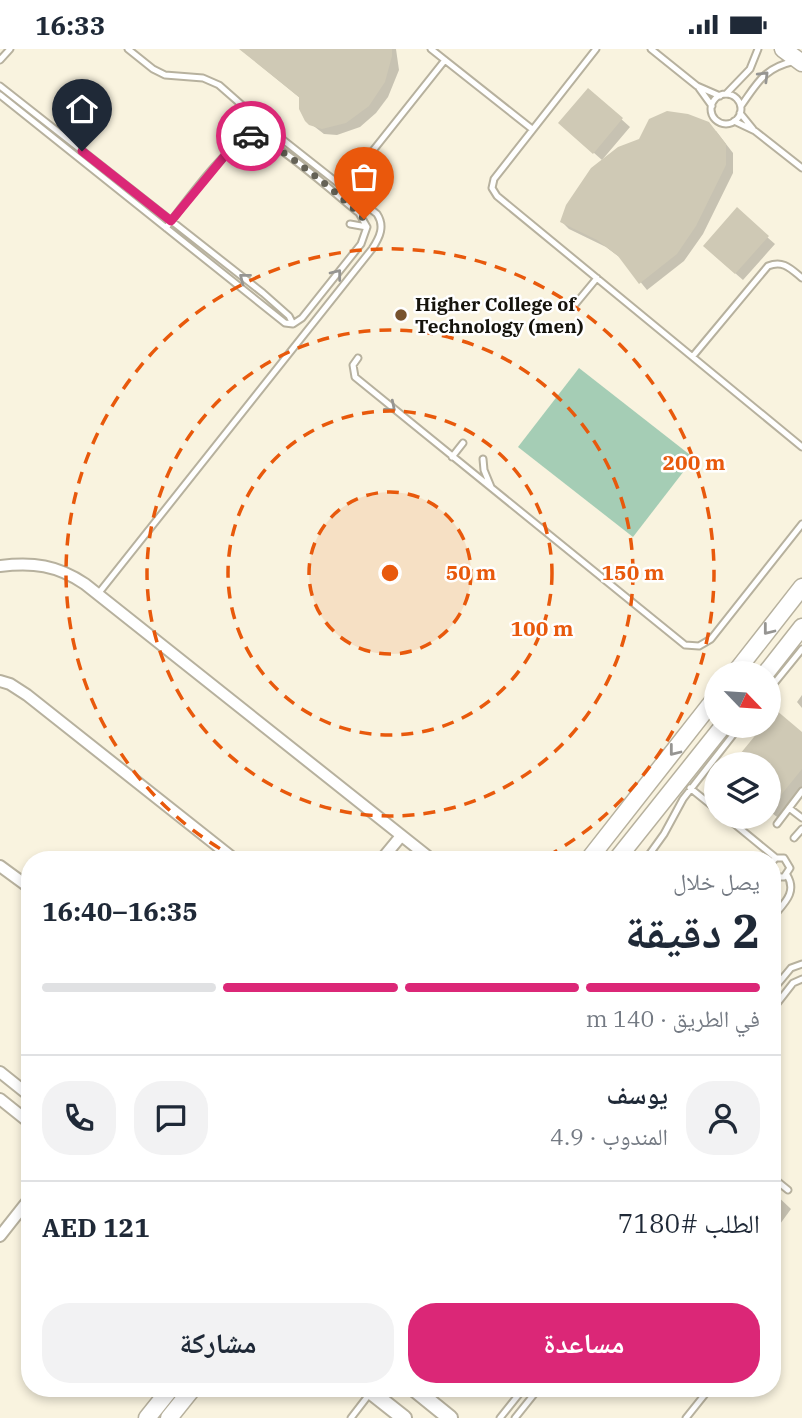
<!DOCTYPE html>
<html lang="ar">
<meta charset="utf-8">
<style>
:root{--surface:#fff;--page:#f2f2f3;--text:#1f2937;--muted:#747a83;--line:#e0e1e3;--accent:#db2777}
body{margin:0;font-family:"IBM Plex Serif","Noto Naskh Arabic",serif;background:var(--page);color:var(--text);direction:rtl;height:100vh;display:flex;flex-direction:column;font-size:26px;white-space:nowrap}
*{box-sizing:border-box;margin:0}
p{font-size:23px;color:var(--muted)}
.icon{flex:none;width:38px;height:38px;fill:none;stroke:currentColor;stroke-width:2;stroke-linecap:round;stroke-linejoin:round}
.map{position:relative;flex:1;overflow:hidden;direction:ltr}
.side{position:absolute;left:21px;top:802px;width:760px;height:546px;display:flex;flex-direction:column;background:var(--surface);border-radius:28px;box-shadow:0 4px 10px #0003;direction:rtl}
.side>*{flex:none}
.needle{width:46px;rotate:115deg}
.tools{position:absolute;left:704px;top:612px;display:grid;gap:14px}
.tools a{display:grid;place-items:center;width:77px;height:77px;border-radius:50%;background:var(--surface);box-shadow:0 4px 10px #0003;font-size:35px}
.pin{position:absolute;display:grid;place-items:center;width:60px;height:60px;color:#fff;margin:-72px -30px;border-radius:50% 50% 50% 0;rotate:-45deg;box-shadow:0 0 7px #0007}
.pin .icon{rotate:45deg}
.courier{position:absolute;display:grid;place-items:center;width:70px;height:70px;margin:-35px;border:5px solid #db2777;border-radius:50%;background:#fff;color:#222;box-shadow:0 2px 9px #0007}
.head em{font-style:normal;font-weight:800}
.head div{display:flex;flex-direction:column-reverse}
.head{display:flex;align-items:center;justify-content:space-between;height:119px;padding:0 21px}
h1{font-size:46px;font-weight:800;line-height:52px}
.bar{display:grid;grid-template-columns:repeat(4,1fr);gap:10px 7px;align-content:center;height:84px;padding:0 21px}
.bar i{height:9px;border-radius:5px;background:var(--line)}
.bar .on{background:var(--accent)}
.bar p{grid-column:span 4}
.line{display:flex;align-items:center;gap:18px;padding:0 21px;border-top:2px solid var(--line)}
.line div{flex:1}
.round{display:grid;place-items:center;flex:none;width:74px;height:74px;border-radius:28px;background:var(--page)}
.cta{display:flex;gap:14px;margin-top:auto;padding:14px 21px}
.cta a{flex:1;height:80px;border-radius:28px;background:var(--accent);color:#fff;font-size:28px;font-weight:800;line-height:80px;text-align:center}
.cta a+a{background:var(--page);color:var(--text)}
.status{display:flex;justify-content:space-between;align-items:center;height:49px;padding:0 35px;background:var(--surface);direction:ltr}
.status svg{height:19px;fill:currentColor}
.map>svg:first-child{display:block}
</style>
<div class="status"><b>16:33</b><svg viewBox="0 0 49 12"><path d="M0 12V9h3v3zM5 12V6h3v6zM10 12V3h3v9zM15 12V0h3v12zM26 1h20v11H26zM47 4h2v5h-2z"/></svg></div>
<div class="map">
<svg width="802" height="1369" viewBox="0 0 802 1369">
<rect width="100%" height="100%" fill="#f9f3df"/>
<path fill="#a5cdb5" d="M579 319 694 409 633 488 518 398Z"/>
<path fill="#0003" d="M240 0H396L399 21 388 48 376 64 360 78 337 86 324 85 311 75 300 49Z
M589 41 630 78 602 111 568 81Z
M716 82 733 104V124L703 185 684 212 647 241 622 210 606 198 569 180 562 173Z
M767 188 775 195 743 231 712 204Z
M802 646V659L797 653Z
M768 677 802 685V745L781 771 768 761Z
M772 1142 791 1160 772 1186Z"/>
<path fill="#cfc9b5" d="M239 0H392V7L385 33 369 57 346 74 322 80 309 76 305 72 299 60V48Z
M588 39 623 69 593 105 558 74Z
M667 62 688 65 709 73 726 95V116L696 177 677 205 639 235 618 207 597 191 560 173 566 156 591 119 618 98 639 90 649 70Z
M737 158 769 187 735 225 703 197Z
M776 661 802 683V720L768 762V716H731L763 677H768V671Z
M772 1140 781 1147 772 1160Z"/>
<g fill="none" stroke-linecap="round" stroke-linejoin="round">
<g stroke="#b7b19e" stroke-width="9">
<path id="service" d="M431 0 532 80
M596 0 494 130 492 139 497 147 802 398
M651 0 697 37 720 47
M0 11 10 0
M0 37 263 244 289 267 293 275
M699 39 712 57
M726 45 750 20 758 0
M711 60a15 15 0 1 1 30 0a15 15 0 1 1-30 0Z
M0 46 285 274 293 275 302 269 361 195 367 178 359 164C341 150 271 87 254 87 233 86 180 161 166 179
M741 57C758 33 764 19 795 12
M740 64 753 80
M734 72 755 82 802 119
M344 138 445 11
M350 175 367 178
M573 258 597 229
M693 307 768 217C783 211 790 219 802 229
M358 309 353 316 355 328 685 596 699 597 711 590 802 475
M452 408 463 394
M483 410 484 421 491 438
M98 545 372 200C380 188 385 177 377 165L268 79 219 36 203 29 165 26 153 20 128 0
M768 642 802 600
M690 739 716 760
M789 759 802 769
M726 768 776 809
M777 775 802 742
M794 789 802 780
M646 810 664 785 683 750 740 677
M772 813 776 809H784L790 819 784 828H776L772 824
M772 869C783 855 798 844 787 826
M772 942 791 919 802 915
M772 961 793 934 802 930
M772 1128 788 1141
M351 1369 371 1343
M500 1369 524 1339
M515 1369 539 1339
M686 1369 710 1339"/>
</g>
<g stroke="#b7b19e" stroke-width="14">
<path id="minor" d="M0 517C33 513 57 516 85 535L431 810
M0 632 10 635 27 646 234 810
M382 810 401 787
M0 817 30 839
M0 1023 30 1047
M0 1050 30 1074
M0 1187 30 1149"/>
</g>
<g stroke="#b7b19e" stroke-width="18">
<path id="tertiary" d="M366 1339 404 1369
M413 1339 450 1369"/>
</g>
<g stroke="#b7b19e" stroke-width="19">
<path id="secondary" d="M783 0 802 14
M734 625 802 538
M765 625 802 578
M589 810 716 648
M617 810 723 677
M147 1369 171 1339
M169 1369 193 1339"/>
</g>
<use href="#service" stroke="#fff" stroke-width="5"/>
<use href="#minor" stroke="#fff" stroke-width="10"/>
<use href="#tertiary" stroke="#fff" stroke-width="14"/>
<use href="#secondary" stroke="#fff" stroke-width="16"/>
</g>
<defs><path id="oneway-chevron" d="M-2-3.5L2.5 0L-2 3.5" fill="none" stroke-width="1.6" stroke-linecap="round" stroke-linejoin="round" transform="scale(1.75)"/></defs>
<g stroke="#969592">
<use href="#oneway-chevron" transform="translate(764 27) rotate(-45)"/>
<use href="#oneway-chevron" transform="translate(337 225) rotate(-52)"/>
<use href="#oneway-chevron" transform="translate(244 229) rotate(-142)"/>
<use href="#oneway-chevron" transform="translate(391 358) rotate(40)"/>
<use href="#oneway-chevron" transform="translate(768 581) rotate(128)"/>
<use href="#oneway-chevron" transform="translate(674 702) rotate(128)"/>
</g>
<g fill="none" stroke-linecap="round" stroke-linejoin="round">
<path stroke="#656256" stroke-width="7" stroke-dasharray="0 12.6" d="M251 87C271 88 349 153 364 170"/>
<path stroke="#db2777" stroke-width="9" d="M82 102 171 172 232 98 251 87"/>
</g>
<circle cx="390" cy="524" r="81" fill="#e8590c" fill-opacity=".12"/>
<g fill="none" stroke="#e8590c" stroke-width="3.5" stroke-dasharray="12 9">
<circle cx="390" cy="524" r="81"/>
<circle cx="390" cy="524" r="162"/>
<circle cx="390" cy="524" r="243"/>
<path d="M238 810A324 324 0 1 1 542 810"/>
</g>
<circle fill="#77522d" stroke="#fff" stroke-width="2.5" cx="401" cy="266" r="7"/>
<g text-anchor="middle" dominant-baseline="central" stroke-width="5" stroke-linejoin="round" paint-order="stroke">
<g font-size="19" font-weight="bold" fill="#16140d" stroke="#fff" text-anchor="start">
<text x="415" y="255">Higher College of<tspan x="415" dy="22">Technology (men)</tspan></text>
</g>
</g>
<circle cx="390" cy="524" r="10" fill="#e8590c" stroke="#fff" stroke-width="3.5"/>
<g font-size="21" text-anchor="middle" font-weight="bold" fill="#e8590c" stroke="#fff" stroke-width="5" stroke-linejoin="round" paint-order="stroke">
<text x="694" y="421">200 m</text>
<text x="471" y="531">50 m</text>
<text x="633" y="531">150 m</text>
<text x="542" y="587">100 m</text>
</g>
</svg>
<div class="tools">
<a><svg class="needle" viewBox="-14 -14 28 28"><path d="M0-13l5 13h-10z" fill="#e53935"/><path d="M0 13l5-13h-10z" fill="#747a83"/></svg></a>
<a><svg class="icon" aria-label="layers" viewBox="0 0 24 24"><path d="M12 4l9 5-9 5-9-5zM3 14l9 5 9-5"/></svg></a>
</div>
<div class="pin" style="left:364px;top:170px;background:#ea580c"><svg class="icon" aria-label="bag" viewBox="0 0 24 24"><path d="M5 8h14l-1 12H6zM9 8a3 3 0 0 1 6 0"/></svg></div>
<div class="pin" style="left:82px;top:102px;background:#1f2937"><svg class="icon" aria-label="home" viewBox="0 0 24 24"><path d="M3 11l9-7 9 7M6 9v11h12V9"/></svg></div>
<div class="courier" style="left:251px;top:87px"><svg class="icon" aria-label="car" viewBox="0 0 24 24"><path d="M5 17H2v-5l4-1 3-4h7l3 4 3 1v5h-3M9 17h6M6 11h13"/><circle cx="7" cy="17" r="2"/><circle cx="17" cy="17" r="2"/></svg></div>
<section class="side">
<div class="head"><div><h1>2 دقيقة</h1><p>يصل خلال</p></div><em>16:35–16:40</em></div>
<div class="bar"><i class="on"></i><i class="on"></i><i class="on"></i><i></i><p>في الطريق · 140 m</p></div>
<div class="line" style="height:126px"><a class="round"><svg class="icon" aria-label="person" viewBox="0 0 24 24"><circle cx="12" cy="8" r="4"/><path d="M4 21q1-7 8-7t8 7"/></svg></a><div><b>يوسف</b><p>المندوب · 4.9</p></div><a class="round"><svg class="icon" aria-label="chat" viewBox="0 0 24 24"><path d="M4 5h16v11H9l-5 4z"/></svg></a><a class="round"><svg class="icon" aria-label="phone" viewBox="0 0 24 24"><path d="M5 4h4l2 5-3 2q2 4 5 5l2-3 5 2v4C11 20 4 13 5 4z"/></svg></a></div>
<div class="line" style="height:91px"><div>الطلب #7180</div><b>AED 121</b></div>
<div class="cta"><a>مساعدة</a><a>مشاركة</a></div>
</section>
</div>
